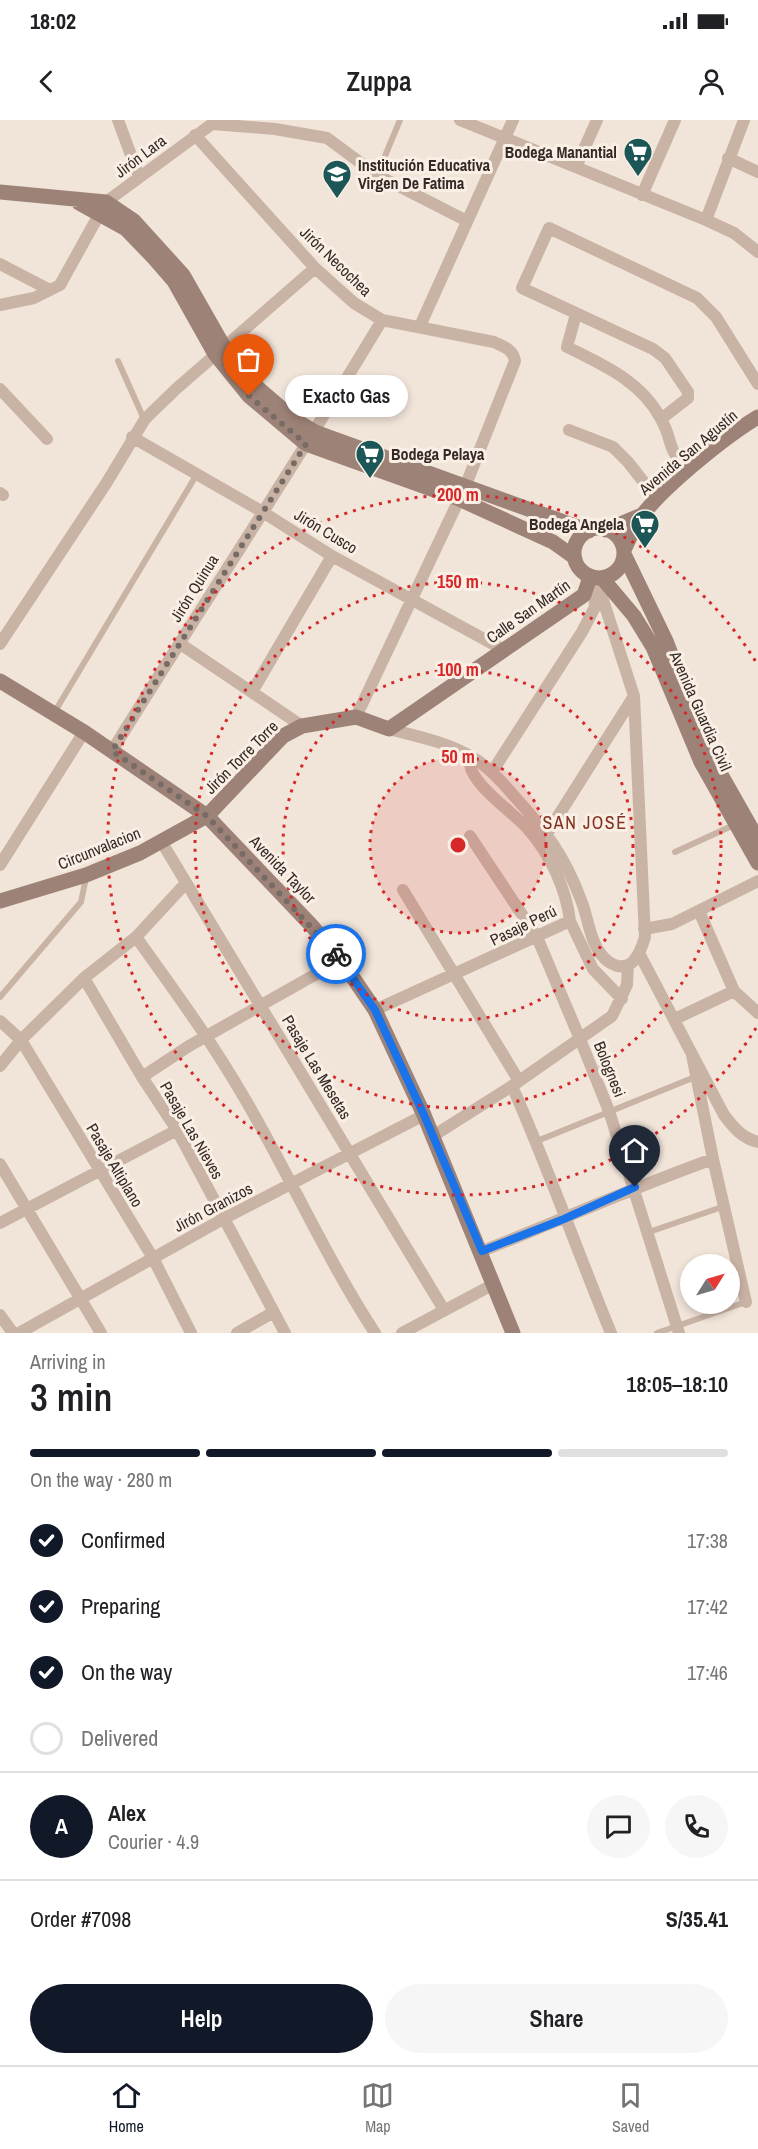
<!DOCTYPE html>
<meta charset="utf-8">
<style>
:root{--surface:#fff;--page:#f6f6f6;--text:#202124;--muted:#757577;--line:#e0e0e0;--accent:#111827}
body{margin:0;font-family:"Archivo Narrow",sans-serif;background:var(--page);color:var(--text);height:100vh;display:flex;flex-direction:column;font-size:22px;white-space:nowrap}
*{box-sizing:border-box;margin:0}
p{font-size:20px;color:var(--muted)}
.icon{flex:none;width:33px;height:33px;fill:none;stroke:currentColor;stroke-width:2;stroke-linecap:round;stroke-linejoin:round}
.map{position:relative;height:1213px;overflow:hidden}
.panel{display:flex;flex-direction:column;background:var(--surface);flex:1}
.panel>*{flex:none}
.needle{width:39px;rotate:53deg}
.controls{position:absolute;left:680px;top:1134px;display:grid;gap:12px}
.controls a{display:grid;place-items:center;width:60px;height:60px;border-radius:50%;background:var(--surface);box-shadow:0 3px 9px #0003;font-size:30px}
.pin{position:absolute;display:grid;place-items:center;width:51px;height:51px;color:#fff;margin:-62px -26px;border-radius:50% 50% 50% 0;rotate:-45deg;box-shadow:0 0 6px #0007}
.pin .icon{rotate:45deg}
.courier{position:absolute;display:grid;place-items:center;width:60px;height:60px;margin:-30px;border:4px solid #1a73e8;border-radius:50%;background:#fff;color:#222;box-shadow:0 2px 8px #0007}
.bubble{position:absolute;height:42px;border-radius:21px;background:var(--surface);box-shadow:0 3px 9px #0003;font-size:20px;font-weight:600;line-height:42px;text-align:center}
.summary em{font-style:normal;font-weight:600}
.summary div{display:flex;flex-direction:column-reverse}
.summary{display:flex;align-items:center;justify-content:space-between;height:102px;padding:0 30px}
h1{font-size:39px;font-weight:600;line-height:45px}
.bar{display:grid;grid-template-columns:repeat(4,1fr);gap:9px 6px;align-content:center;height:72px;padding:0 30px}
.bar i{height:8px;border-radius:4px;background:var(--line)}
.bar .current{background:var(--accent)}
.bar p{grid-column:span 4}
.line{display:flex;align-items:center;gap:15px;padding:0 30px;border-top:2px solid var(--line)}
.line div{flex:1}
.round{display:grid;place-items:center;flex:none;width:63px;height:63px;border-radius:32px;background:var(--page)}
ol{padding:0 30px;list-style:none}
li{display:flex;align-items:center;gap:18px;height:66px}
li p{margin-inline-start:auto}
li .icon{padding:6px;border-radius:50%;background:var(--accent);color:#fff;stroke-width:4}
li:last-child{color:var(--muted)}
li i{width:33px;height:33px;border:3px solid var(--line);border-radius:50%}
.action{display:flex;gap:12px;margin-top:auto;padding:12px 30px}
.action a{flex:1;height:69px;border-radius:36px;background:var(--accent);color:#fff;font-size:24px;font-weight:600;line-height:69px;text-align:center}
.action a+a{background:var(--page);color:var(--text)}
.status{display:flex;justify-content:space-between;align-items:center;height:42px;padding:0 30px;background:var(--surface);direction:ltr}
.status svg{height:16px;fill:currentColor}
header{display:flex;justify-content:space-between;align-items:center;height:78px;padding:0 30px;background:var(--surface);font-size:27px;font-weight:600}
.tab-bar{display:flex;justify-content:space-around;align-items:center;height:84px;border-top:2px solid var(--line);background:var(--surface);font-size:16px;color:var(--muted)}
.tab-bar a{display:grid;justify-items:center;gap:3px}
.tab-bar .current{color:var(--accent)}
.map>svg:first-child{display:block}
</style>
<div class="status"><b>18:02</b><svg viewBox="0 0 49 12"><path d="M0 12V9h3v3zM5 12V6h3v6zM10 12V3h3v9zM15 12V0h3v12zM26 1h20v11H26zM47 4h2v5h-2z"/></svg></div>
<header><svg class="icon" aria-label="back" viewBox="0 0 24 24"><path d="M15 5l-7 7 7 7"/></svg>Zuppa<svg class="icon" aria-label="person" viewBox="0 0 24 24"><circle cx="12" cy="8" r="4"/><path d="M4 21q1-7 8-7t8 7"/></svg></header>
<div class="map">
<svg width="758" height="1213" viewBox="0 0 758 1213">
<rect width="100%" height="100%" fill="#f1e4d9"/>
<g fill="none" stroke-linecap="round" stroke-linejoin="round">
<path stroke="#c9b3a5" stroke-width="6" d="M377 55 400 0
M118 241 144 299
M54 593 197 354
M675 732 734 705
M0 877 81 782 86 758
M537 1021 695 957
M649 1112 725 1086
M657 1213 746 1182"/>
<path stroke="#c9b3a5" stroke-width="12" d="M118 0 139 57
M460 0 706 100 734 113 758 132
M195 15 315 148 354 183 382 200 494 222C504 227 513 229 515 241L465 367 356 597
M728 38 758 52
M576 47 597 0
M642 75 675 0
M706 100 744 0
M0 144 50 170
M0 185 34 178 60 165 106 82 212 4 275 9 327 18 377 55 467 101
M576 194 567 227C603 245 641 261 661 299 674 322 665 328 689 350
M420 206 513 0
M0 269 47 319
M661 299 688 278V272L665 238 653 229 522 168 549 108 697 178 716 197 758 264
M569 310 613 327 628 342 657 379
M132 317 261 391 332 436 504 530
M0 373 3 375
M179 523 302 606
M0 524 107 362 145 299 176 269 315 148
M252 572 332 436
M389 609C416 616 447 622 472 637 489 647 502 662 515 677 546 711 565 737 581 780 589 799 590 829 609 842 631 856 640 834 645 817L634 576 596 458
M112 631C201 487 295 346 382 200
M492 652 582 512 595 487 594 465
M548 712 634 576
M470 716 537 817 580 919 609 991 679 1213
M161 721 444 1190
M0 745 84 612
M403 770 519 961
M699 791 734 871 758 893
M570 801 593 849 622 879
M644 809 672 804 758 761
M136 817C174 870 212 922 245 979 290 1056 326 1138 375 1213
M640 835 724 995C734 1008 742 1018 758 1022
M84 858 142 957 177 1010 285 1213
M375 890 570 801C566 768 550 734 528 709 513 692 472 665 470 644L473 638
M675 899 734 871
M0 901 21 920 153 1138 191 1213
M692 935 713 1039 746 1182
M0 946 21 920 84 858 136 817 186 763
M142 957 189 926 341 840
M512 966C548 1047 577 1131 611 1213
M433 1016 512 966 612 896 627 865 628 845
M0 1044 101 1213
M0 1103 177 1010
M482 1131C559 1101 634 1067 713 1039
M0 1195 13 1213
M19 1213 223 1099 424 995
M237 1213 272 1193
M402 1213 494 1164"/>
<path stroke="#9d8277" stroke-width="15" d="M0 72 106 82 134 101 183 155 224 227 259 269 295 300 315 312 589 411
M79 83 126 109 154 138 174 161 215 234 249 276 306 324 459 379 553 422 574 437
M574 433a25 25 0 1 1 50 0a25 25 0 1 1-50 0Z
M606 410 642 395
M624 430C630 418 635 403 644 393 667 364 726 316 758 297
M624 434 666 521 711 637 758 720
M602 458 634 496 653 527 701 642 758 743
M0 561 84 612 207 696 311 805 341 840 375 890 424 995 513 1213
M0 781 86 755 140 733 207 696 283 616 302 606 356 597 389 609 584 475 590 457"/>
</g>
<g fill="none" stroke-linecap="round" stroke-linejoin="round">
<path stroke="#776b65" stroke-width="6" stroke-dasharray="0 10.8" d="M249 276 306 324 112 631 207 696 336 834"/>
<path stroke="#1a73e8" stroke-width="8" d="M336 834 375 890 424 995 482 1131 564 1099 635 1067"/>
</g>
<circle cx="458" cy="725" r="88" fill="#d62828" fill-opacity=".12"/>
<g fill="none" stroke="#d62828" stroke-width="3" stroke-dasharray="3 6">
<circle cx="458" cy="725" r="88"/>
<circle cx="458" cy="725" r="175"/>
<circle cx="458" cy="725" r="263"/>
<path d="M756 908A350 350 0 1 1 756 542"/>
</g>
<defs>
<g id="supermarket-pin" transform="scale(1.5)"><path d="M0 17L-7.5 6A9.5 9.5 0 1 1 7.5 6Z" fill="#1c5656" stroke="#f9efe5"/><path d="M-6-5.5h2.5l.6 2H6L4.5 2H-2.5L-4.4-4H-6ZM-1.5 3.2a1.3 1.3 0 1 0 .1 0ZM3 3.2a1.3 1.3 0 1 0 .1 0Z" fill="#fff"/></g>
<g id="school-pin" transform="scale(1.5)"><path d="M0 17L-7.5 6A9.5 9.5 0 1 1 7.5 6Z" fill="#1c5656" stroke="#f9efe5"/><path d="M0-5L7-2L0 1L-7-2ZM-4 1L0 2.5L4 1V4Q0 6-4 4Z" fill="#fff"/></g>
</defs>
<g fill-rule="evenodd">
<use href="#supermarket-pin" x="638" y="32"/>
<use href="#school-pin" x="337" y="54"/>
<use href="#supermarket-pin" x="370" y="334"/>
<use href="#supermarket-pin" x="645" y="404"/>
</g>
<g text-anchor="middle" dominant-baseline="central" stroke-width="6" stroke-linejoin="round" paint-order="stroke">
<g font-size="16" font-weight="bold" fill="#352a26" stroke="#f9efe5" text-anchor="end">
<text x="617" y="32">Bodega Manantial</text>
<text x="358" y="45" text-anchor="start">Institución Educativa<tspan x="358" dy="18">Virgen De Fatima</tspan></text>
<text x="391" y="334" text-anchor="start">Bodega Pelaya</text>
<text x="624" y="404">Bodega Angela</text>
</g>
<g font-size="16" fill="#352a26" stroke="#f9efe5">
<text transform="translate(140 36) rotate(-37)">Jirón Lara</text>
<text transform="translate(336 141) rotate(44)">Jirón Necochea</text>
<text transform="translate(688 332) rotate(-40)">Avenida San Agustín</text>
<text transform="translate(326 411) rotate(31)">Jirón Cusco</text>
<text transform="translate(194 468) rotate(-58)">Jirón Quinua</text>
<text transform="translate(528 491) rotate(-35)">Calle San Martín</text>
<text transform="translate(701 591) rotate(66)">Avenida Guardia Civil</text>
<text transform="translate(241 637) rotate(-45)">Jirón Torre Torre</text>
<text transform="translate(99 728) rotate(-22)">Circunvalacion</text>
<text transform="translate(283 749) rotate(46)">Avenida Taylor</text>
<text transform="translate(523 805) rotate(-26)">Pasaje Perú</text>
<text transform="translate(317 947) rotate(59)">Pasaje Las Mesetas</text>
<text transform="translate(610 949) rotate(68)">Bolognesi</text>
<text transform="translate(192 1010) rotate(60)">Pasaje Las Nieves</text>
<text transform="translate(115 1045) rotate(59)">Pasaje Altiplano</text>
<text transform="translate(213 1087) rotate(-28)">Jirón Granizos</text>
</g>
<g font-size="18" letter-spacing="1.5" fill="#833120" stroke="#f9efe5">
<text x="585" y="702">SAN JOSÉ</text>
</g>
</g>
<circle cx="458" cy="725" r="9" fill="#d62828" stroke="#f9efe5" stroke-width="3"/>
<g font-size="18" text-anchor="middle" font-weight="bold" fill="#d62828" stroke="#f9efe5" stroke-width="6" stroke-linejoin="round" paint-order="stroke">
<text x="458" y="381">200 m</text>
<text x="458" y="468">150 m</text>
<text x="458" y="556">100 m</text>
<text x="458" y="643">50 m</text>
</g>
</svg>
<div class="controls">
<a><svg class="needle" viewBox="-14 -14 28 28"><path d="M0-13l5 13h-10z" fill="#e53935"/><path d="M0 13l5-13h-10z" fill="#757577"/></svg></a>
</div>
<div class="pin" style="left:249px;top:276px;background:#ea580c"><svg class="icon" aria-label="bag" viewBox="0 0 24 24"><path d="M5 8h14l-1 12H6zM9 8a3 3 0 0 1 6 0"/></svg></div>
<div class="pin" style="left:635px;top:1067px;background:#1f2937"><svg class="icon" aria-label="home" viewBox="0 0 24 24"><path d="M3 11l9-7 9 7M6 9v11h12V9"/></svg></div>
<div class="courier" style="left:336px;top:834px"><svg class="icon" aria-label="bike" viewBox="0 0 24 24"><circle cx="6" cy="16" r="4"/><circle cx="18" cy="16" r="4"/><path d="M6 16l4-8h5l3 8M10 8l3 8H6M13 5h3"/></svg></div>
<div class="bubble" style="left:285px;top:255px;width:123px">Exacto Gas</div>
</div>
<section class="panel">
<div class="summary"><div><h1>3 min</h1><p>Arriving in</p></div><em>18:05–18:10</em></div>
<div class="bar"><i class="current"></i><i class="current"></i><i class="current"></i><i></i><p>On the way · 280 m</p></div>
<ol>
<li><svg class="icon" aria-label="check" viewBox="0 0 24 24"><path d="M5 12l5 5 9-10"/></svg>Confirmed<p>17:38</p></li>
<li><svg class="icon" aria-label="check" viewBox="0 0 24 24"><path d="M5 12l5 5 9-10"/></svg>Preparing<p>17:42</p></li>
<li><svg class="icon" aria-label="check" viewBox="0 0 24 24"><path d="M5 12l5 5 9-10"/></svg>On the way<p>17:46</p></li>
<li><i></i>Delivered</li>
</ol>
<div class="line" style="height:108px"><b class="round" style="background:var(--accent);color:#fff">A</b><div><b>Alex</b><p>Courier · 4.9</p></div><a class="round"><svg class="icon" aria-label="chat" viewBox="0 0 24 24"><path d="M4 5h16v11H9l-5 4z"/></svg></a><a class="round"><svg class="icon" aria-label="phone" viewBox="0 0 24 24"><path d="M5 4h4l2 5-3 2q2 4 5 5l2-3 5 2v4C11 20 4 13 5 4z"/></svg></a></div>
<div class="line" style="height:78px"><div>Order #7098</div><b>S/35.41</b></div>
<div class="action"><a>Help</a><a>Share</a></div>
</section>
<nav class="tab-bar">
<a class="current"><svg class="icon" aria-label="home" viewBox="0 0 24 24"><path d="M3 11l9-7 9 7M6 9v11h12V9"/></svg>Home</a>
<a><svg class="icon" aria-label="map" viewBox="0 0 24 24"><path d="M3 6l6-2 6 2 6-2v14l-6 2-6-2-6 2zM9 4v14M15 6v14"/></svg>Map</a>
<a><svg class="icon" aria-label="saved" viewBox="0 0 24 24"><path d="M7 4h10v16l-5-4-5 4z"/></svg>Saved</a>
</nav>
